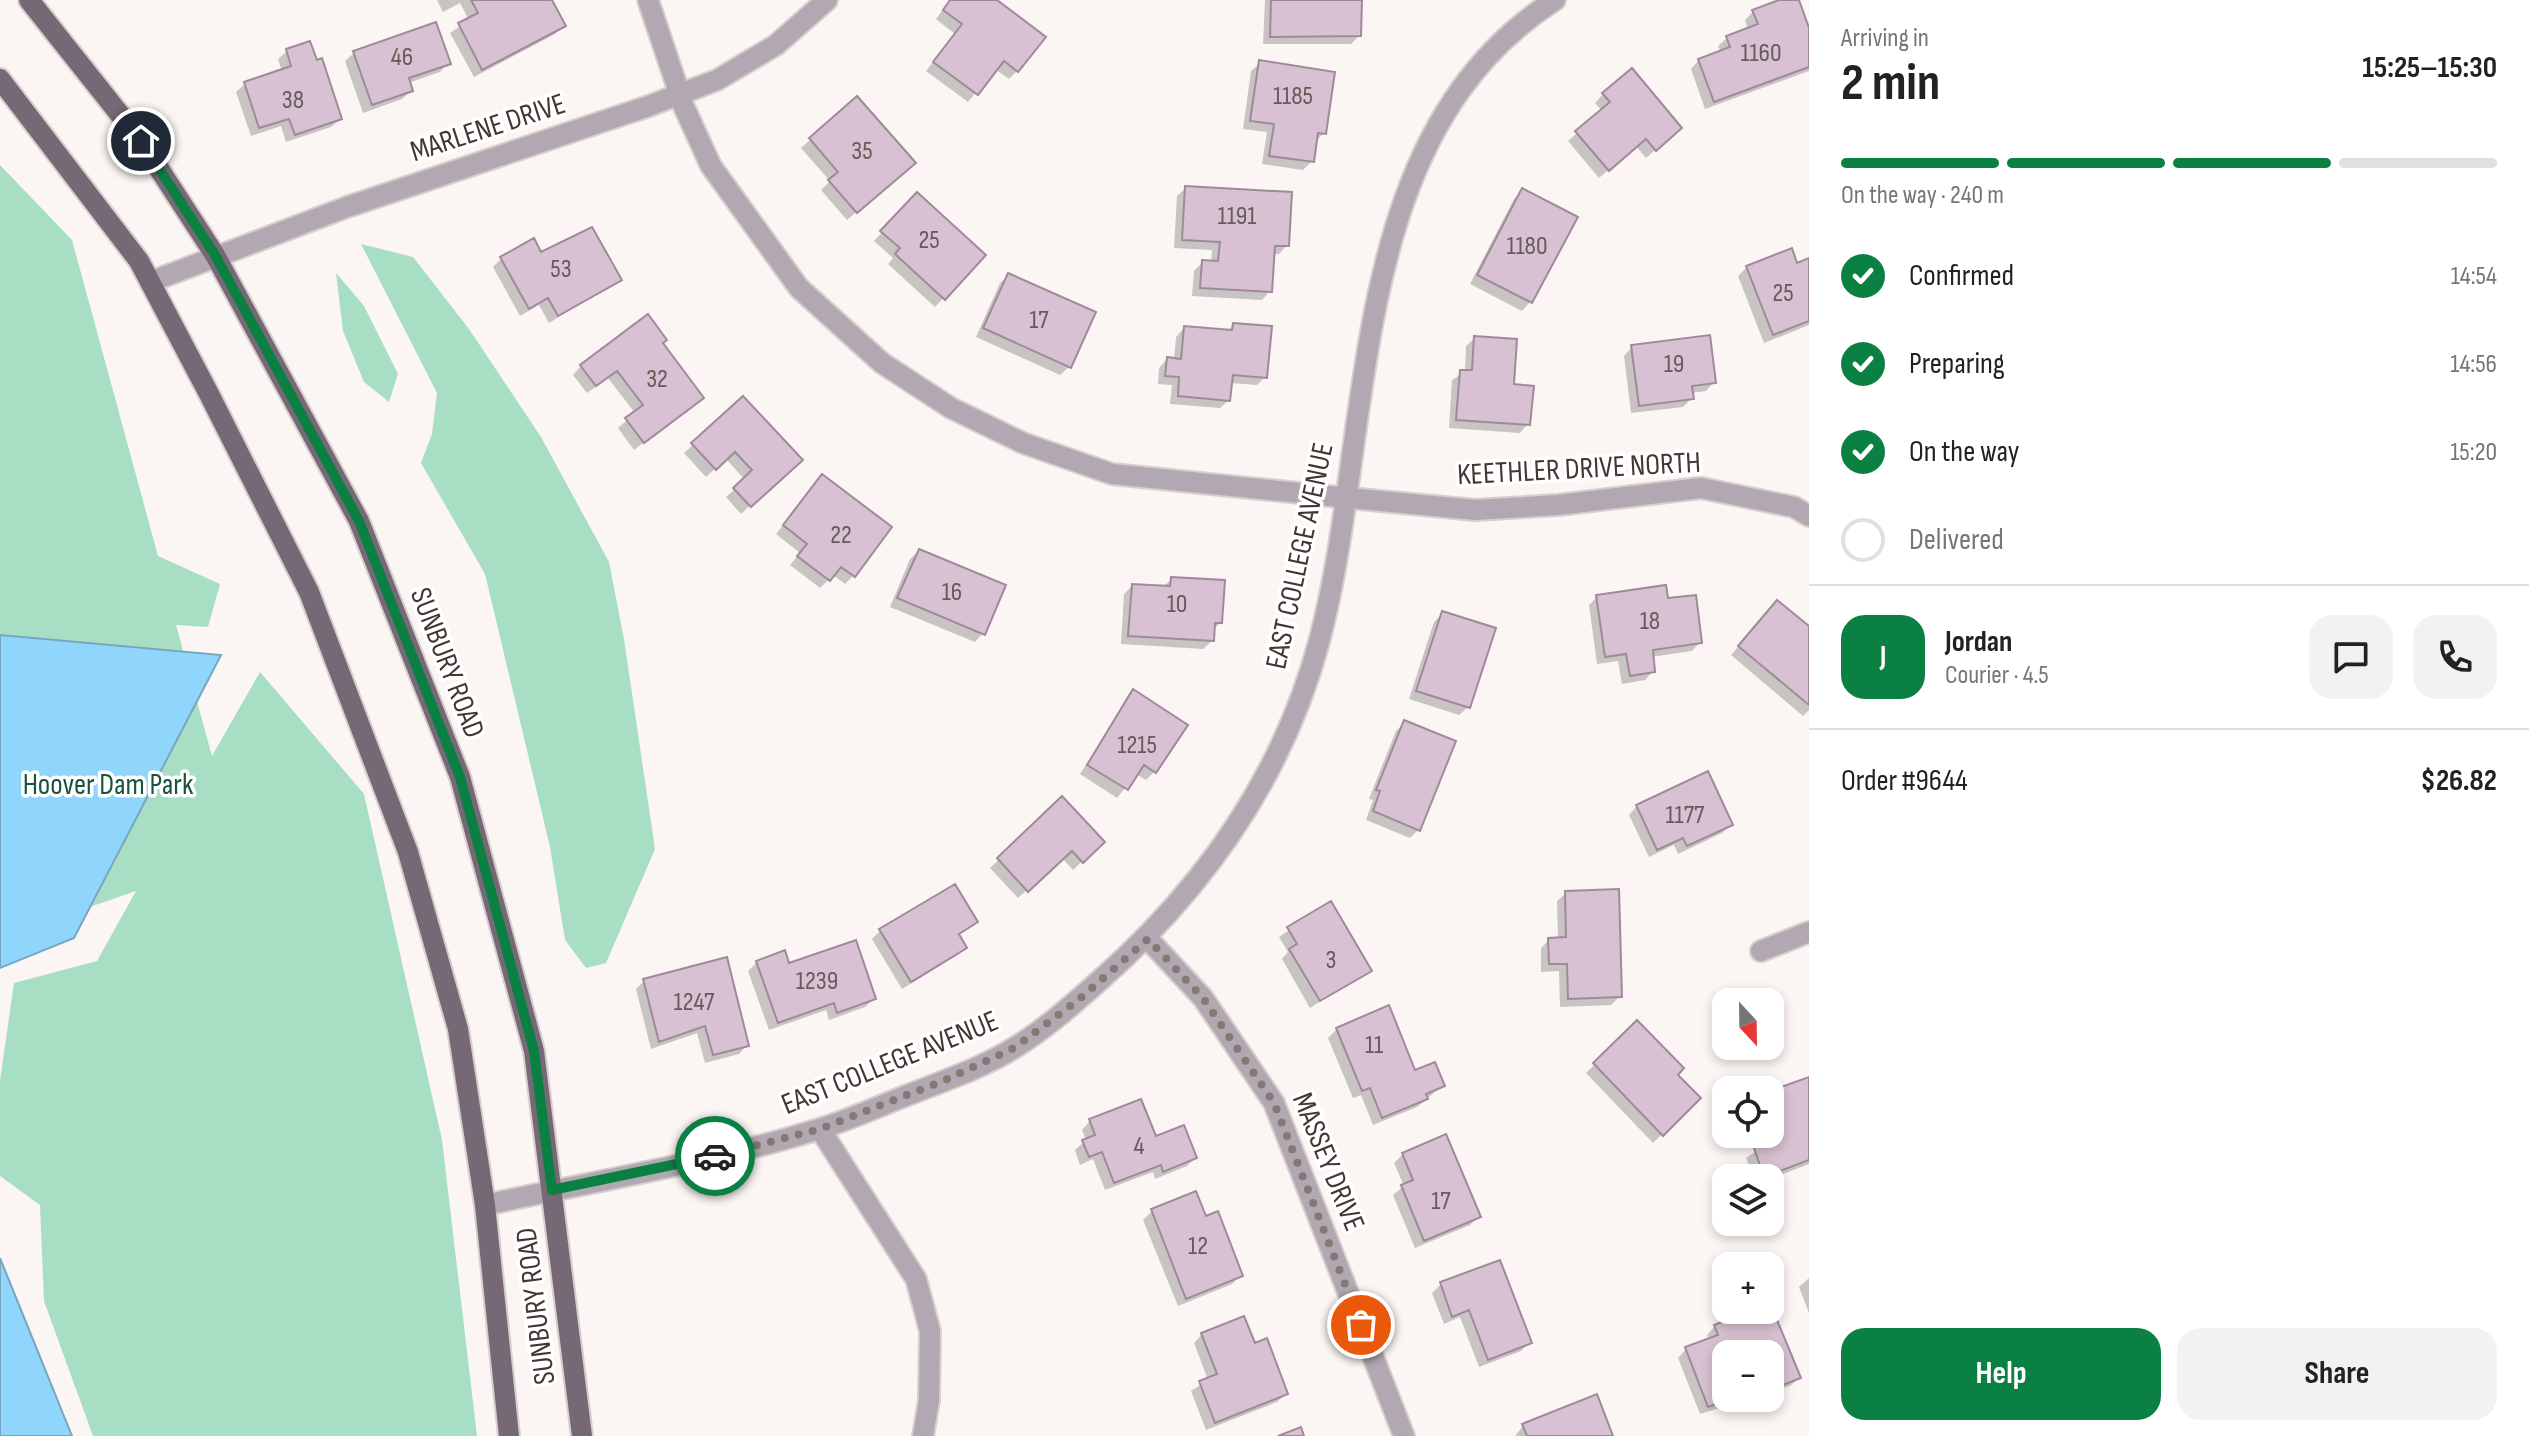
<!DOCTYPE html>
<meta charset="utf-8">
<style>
:root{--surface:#fff;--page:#f2f2f2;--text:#222;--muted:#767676;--line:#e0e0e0;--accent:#0b8043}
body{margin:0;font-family:"Sofia Sans Condensed",sans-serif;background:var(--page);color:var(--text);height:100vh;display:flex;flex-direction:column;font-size:30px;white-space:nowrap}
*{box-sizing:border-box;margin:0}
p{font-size:26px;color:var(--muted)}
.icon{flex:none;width:44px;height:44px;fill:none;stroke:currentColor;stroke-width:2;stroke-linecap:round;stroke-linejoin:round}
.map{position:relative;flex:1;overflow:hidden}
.drawer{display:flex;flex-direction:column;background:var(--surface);width:720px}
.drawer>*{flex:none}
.needle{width:52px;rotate:158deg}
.buttons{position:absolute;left:1712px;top:988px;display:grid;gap:16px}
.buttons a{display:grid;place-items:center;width:72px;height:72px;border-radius:16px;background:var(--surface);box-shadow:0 4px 12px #0003;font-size:40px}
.pin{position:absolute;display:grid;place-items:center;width:68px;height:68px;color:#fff;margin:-34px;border:4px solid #fff;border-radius:50%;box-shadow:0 2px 8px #0007}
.courier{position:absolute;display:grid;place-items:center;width:80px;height:80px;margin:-40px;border:6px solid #0b8043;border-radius:50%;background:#fff;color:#222;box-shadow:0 2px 10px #0007}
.overview em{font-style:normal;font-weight:700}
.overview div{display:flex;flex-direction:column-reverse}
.overview{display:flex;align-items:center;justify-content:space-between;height:136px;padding:0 32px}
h1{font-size:52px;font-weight:700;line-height:60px}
.bar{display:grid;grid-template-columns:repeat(4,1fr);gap:12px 8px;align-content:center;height:96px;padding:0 32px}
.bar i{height:10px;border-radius:6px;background:var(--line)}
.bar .current{background:var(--accent)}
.bar p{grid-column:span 4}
.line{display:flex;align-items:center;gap:20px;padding:0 32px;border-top:2px solid var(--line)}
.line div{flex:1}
.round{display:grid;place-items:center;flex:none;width:84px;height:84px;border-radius:24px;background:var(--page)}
ol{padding:0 32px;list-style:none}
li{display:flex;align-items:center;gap:24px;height:88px}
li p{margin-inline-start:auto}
li .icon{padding:8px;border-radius:50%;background:var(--accent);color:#fff;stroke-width:4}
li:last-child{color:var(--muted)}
li i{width:44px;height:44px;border:4px solid var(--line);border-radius:50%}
.primary-button{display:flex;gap:16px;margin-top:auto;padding:16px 32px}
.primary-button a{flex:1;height:92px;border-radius:24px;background:var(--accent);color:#fff;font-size:32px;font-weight:700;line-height:92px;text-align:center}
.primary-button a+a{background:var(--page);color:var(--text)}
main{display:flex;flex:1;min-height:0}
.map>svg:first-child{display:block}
</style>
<main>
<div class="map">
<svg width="1809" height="1436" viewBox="0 0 1809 1436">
<rect width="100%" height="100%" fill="#fbf5f3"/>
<path fill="#a8dec4" d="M0 165 72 240 158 556 220 584 208 627 176 625 212 756 260 672 364 794 442 1140 477 1436H93L44 1301 40 1205 0 1176V1080L14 983 97 961 136 891 0 938Z
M361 244 413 257 469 329 541 437 609 562 624 639 655 849 606 963 586 968 565 940 550 847 485 574 421 463 432 434 437 393Z
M336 273 364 306 398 374 389 402 364 382 343 331Z"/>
<path fill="#8fd5fc" stroke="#78a6c0" stroke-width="2" d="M0 635 221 655 74 938 0 968Z
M0 1258 72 1436H0Z"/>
<path fill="#0003" d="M437 0H550L563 25 555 34 474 77 450 33 469 20 460 3 443 12Z
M950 0H994L1017 71 1009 79 995 69 968 102 926 71 955 34 936 19Z
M1265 0H1360L1359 36 1351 44H1263Z
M1785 0H1797L1809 33V71L1705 109 1691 69 1699 60 1721 53 1718 46 1727 38 1748 30 1745 20 1753 12Z
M287 51 340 119 331 127 286 142 281 126 251 136 236 92 245 84 282 71 278 59Z
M354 53 448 63 440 72 408 83 411 91 402 99 363 113 345 61Z
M1260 63 1324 133 1314 143 1312 161 1303 170 1262 164 1267 132 1243 129 1251 71Z
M1603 94 1671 136 1646 158 1636 146 1599 178 1568 141 1602 111 1595 103Z
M857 99 905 171 847 220 821 190 830 181 801 148Z
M1186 188 1287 245 1279 254H1273L1270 291 1262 300 1192 296 1194 271 1203 262 1211 263 1212 250 1174 248 1177 196Z
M1523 190 1575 218 1530 302 1522 311 1470 284 1514 199Z
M917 195 983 256 935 307 888 264 893 258 874 241Z
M540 254 619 280 549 323 539 305 520 316 493 267 501 259Z
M1809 260V325L1764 343 1738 276 1747 267 1796 265Z
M1009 275 1069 367 1060 375 976 337 1000 283Z
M1234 325 1265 377 1257 385 1230 383 1229 400 1220 408 1170 404 1172 385 1158 384 1159 368 1167 359 1174 360 1176 337 1184 328 1227 332Z
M1475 338 1512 386 1528 424 1520 433 1449 428 1452 380 1465 372 1466 346Z
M661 344 702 398 634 450 618 428 635 413 608 378 587 393 573 375 581 366Z
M1632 347 1714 382 1706 391 1691 393 1692 398 1683 407 1631 413 1624 356Z
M743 399 791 468 741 514 726 497 745 480 726 459 706 477 684 453Z
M814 485 853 576 845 584 833 575 820 588 790 565 800 553 776 534Z
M919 551 983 633 975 642 890 607 910 559Z
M1172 579 1220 623 1213 630 1212 641 1203 649 1121 644 1124 594 1132 586 1163 587Z
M1597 597 1666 601 1700 642 1692 651 1651 657 1653 671 1645 680 1622 684 1618 661 1597 664 1589 605Z
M1769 611 1809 629V710L1803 716 1731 655Z
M1443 613 1468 707 1459 715 1409 699 1434 622Z
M1133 692 1154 772 1146 780 1136 774 1117 798 1080 774Z
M1405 722 1419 829 1410 838 1366 820 1373 800 1369 799 1396 731Z
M1062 799 1102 842 1073 870 1062 858 1018 898 990 868Z
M1637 806 1731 824 1722 833 1678 854 1674 845 1649 857 1629 815Z
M1566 893 1620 996 1611 1005 1560 1007 1559 971 1541 972V948L1549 940 1558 939 1557 901Z
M1330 903 1370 970 1310 1008 1282 959 1288 952 1279 937Z
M975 922 958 936 965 948 956 956 902 989 872 939 880 931Z
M757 962 788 966 874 999 865 1007 829 1020 826 1010 769 1030 748 971Z
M644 981 747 1045 739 1054 705 1063 697 1033 651 1049 636 989Z
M1637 1023 1675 1075 1698 1098 1653 1143 1586 1073Z
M1337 1029 1442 1086 1417 1107 1373 1125 1361 1095 1353 1098 1328 1038Z
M1809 1079V1164L1770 1179 1754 1178 1746 1158 1762 1147 1758 1134H1770V1093Z
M1090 1121 1155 1138 1195 1158 1187 1166 1155 1179 1153 1172 1105 1190 1093 1159 1080 1165 1075 1150 1086 1140 1082 1130Z
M1403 1154 1478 1217 1470 1225 1415 1248 1393 1195 1404 1186 1394 1163Z
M1195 1194 1205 1218 1241 1275 1232 1284 1178 1306 1143 1220 1152 1211Z
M1499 1262 1529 1342 1521 1351 1479 1367 1460 1317 1444 1324 1432 1293 1441 1284Z
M1809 1278V1313L1799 1287Z
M1770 1305 1799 1378 1790 1386 1770 1392V1354H1726V1398H1752L1700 1414 1678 1358 1686 1349 1709 1340 1707 1335 1715 1326 1758 1310H1770Z
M1202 1334 1254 1346 1286 1394 1277 1402 1206 1430 1191 1391 1208 1380 1194 1343Z
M1523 1426 1611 1436H1515Z"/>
<path fill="#d7c1d2" stroke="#9f8a9a" stroke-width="2" d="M471 0H552L566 26 482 70 458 23 478 13Z
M950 0H997L1046 37 1018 72 1004 61 978 95 933 62 962 24 943 10Z
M1271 0H1362L1361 36 1270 37Z
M1779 0H1799L1809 28V67L1714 102 1698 59 1730 47 1726 36 1758 24 1752 10Z
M436 22 451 64 409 78 413 91 372 105 353 51Z
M310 41 317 60 322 58 342 119 295 135 289 119 259 128 244 82 291 66 286 49Z
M1259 60 1335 72 1326 134 1318 133 1314 162 1269 156 1274 124 1250 121Z
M1632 68 1682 128 1656 151 1646 139 1609 171 1575 131 1610 102 1602 93Z
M857 96 916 163 857 213 828 180 838 172 809 138Z
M1185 186 1292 192 1289 246H1275L1272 292 1200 288 1202 260 1218 261 1220 242 1182 240Z
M1522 188 1578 217 1532 303 1477 275Z
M917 192 986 255 945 300 895 254 900 248 880 231Z
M592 227 622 280 558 316 548 298 529 309 500 257 534 238 541 252Z
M1792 248 1797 263 1809 258V321L1773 335 1746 266Z
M1008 273 1096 312 1071 368 983 328Z
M648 314 667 340 663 343 704 398 644 443 625 418 643 405 617 371 596 386 580 365Z
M1233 323 1272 326 1267 378 1233 375 1230 401 1178 396 1179 377 1165 376 1167 357 1181 359 1184 326 1232 330Z
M1710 335 1716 383 1692 386 1694 399 1639 406 1631 345Z
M1474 336 1517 339 1514 384 1534 386 1530 425 1456 420 1460 370H1472Z
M743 396 803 460 751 507 733 488 752 470 735 452 716 470 691 443Z
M822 474 892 527 855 577 841 567 830 581 797 556 807 544 783 525Z
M919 549 1006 585 985 635 897 598Z
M1171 577 1225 580 1222 623H1215L1214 641 1128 636 1132 584 1170 586Z
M1666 585 1668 598 1696 595 1702 643 1653 650 1655 672 1630 676 1626 654 1605 657 1596 595Z
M1777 600 1809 626V705L1738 646Z
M1442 611 1496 628 1470 708 1416 691Z
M1133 689 1188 725 1156 773 1144 765 1128 790 1087 765Z
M1404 720 1456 741 1420 831 1373 811 1380 791 1376 790Z
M1708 771 1733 825 1687 846 1683 838 1657 850 1636 805Z
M1062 796 1105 842 1083 863 1072 851 1028 892 997 858Z
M955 884 978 922 959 934 967 948 911 982 879 929Z
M1619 889 1622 997 1568 999 1567 964H1549L1548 938 1566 937 1565 891Z
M1331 901 1372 971 1320 1001 1289 949 1297 944 1287 927Z
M856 940 876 999 837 1013 834 1003 778 1023 756 961 785 950 789 963Z
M727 957 749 1046 713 1055 705 1026 659 1042 643 979Z
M1389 1005 1415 1070 1435 1062 1445 1086 1426 1094 1428 1099 1382 1118 1370 1088 1362 1091 1336 1028Z
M1637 1020 1684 1068 1678 1075 1701 1098 1663 1136 1593 1063Z
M1809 1077V1160L1764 1177 1754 1148 1772 1141 1770 1091Z
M1141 1099 1156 1136 1184 1125 1197 1158 1163 1172 1161 1165 1114 1183 1102 1152 1089 1157 1082 1140 1095 1135 1089 1119Z
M1446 1134 1481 1217 1424 1241 1401 1185 1413 1180 1402 1153Z
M1196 1191 1206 1216 1218 1211 1243 1276 1186 1299 1151 1209Z
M1500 1260 1532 1343 1488 1360 1469 1310 1452 1317 1440 1282Z
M1770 1303 1801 1378 1770 1390V1354H1726V1398H1733L1708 1407 1685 1347 1718 1335 1714 1325 1753 1310H1770Z
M1244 1316 1255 1343 1267 1338 1288 1394 1215 1423 1199 1381 1217 1374 1201 1333Z
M1597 1394 1613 1436H1527L1522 1424Z
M1301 1427 1304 1436H1278Z"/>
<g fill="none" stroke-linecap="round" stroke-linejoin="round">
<g stroke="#d6cfcd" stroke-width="24">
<path id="street" d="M648 0 684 107 711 166 799 288 882 363 951 408 1023 443 1112 474 1349 498 1475 510 1558 505 1701 488 1794 507 1809 516
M150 282 347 207 646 107 717 80 776 45 827 0
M1148 939 1203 998 1274 1103 1404 1436
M1761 951 1809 932
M820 1129 916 1279 930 1331 929 1400 923 1436
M485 1205C595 1181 708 1163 816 1130 847 1121 877 1107 908 1095 943 1081 982 1068 1014 1048 1044 1030 1072 1005 1098 982 1204 889 1282 779 1319 642 1376 428 1343 136 1555 0"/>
</g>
<g stroke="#d6cfcd" stroke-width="24">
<path id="primary" d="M29 0 141 141 215 255 359 521 460 777 534 1051 582 1436
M0 79 139 261 209 394 309 592 408 852 458 1029 485 1205 509 1436"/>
</g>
<use href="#street" stroke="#b1a8b1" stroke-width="20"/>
<use href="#primary" stroke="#776876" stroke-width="20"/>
</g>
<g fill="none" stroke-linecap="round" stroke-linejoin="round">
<path stroke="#837a76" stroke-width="8" stroke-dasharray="0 14.4" d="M715 1156 820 1129 943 1081 1014 1048 1077 1001 1148 939 1203 998 1274 1103 1361 1325"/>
<path stroke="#0b8043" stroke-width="10" d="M141 141 215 255 359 521 460 777 534 1051 552 1190 715 1156"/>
</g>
<g text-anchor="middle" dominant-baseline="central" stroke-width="7" stroke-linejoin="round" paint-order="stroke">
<g font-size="26" fill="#675a5b">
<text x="1761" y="53">1160</text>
<text x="402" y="57">46</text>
<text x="1293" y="96">1185</text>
<text x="293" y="100">38</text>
<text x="862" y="151">35</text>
<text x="1237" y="216">1191</text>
<text x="929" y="240">25</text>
<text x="1527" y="246">1180</text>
<text x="561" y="269">53</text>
<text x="1783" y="293">25</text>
<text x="1039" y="320">17</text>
<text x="1674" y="364">19</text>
<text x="657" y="379">32</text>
<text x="841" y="535">22</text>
<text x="952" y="592">16</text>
<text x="1177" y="604">10</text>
<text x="1650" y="621">18</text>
<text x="1137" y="745">1215</text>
<text x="1685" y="815">1177</text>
<text x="1331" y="960">3</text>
<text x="817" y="981">1239</text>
<text x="694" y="1002">1247</text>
<text x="1374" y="1045">11</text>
<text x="1139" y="1146">4</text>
<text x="1441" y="1201">17</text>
<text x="1198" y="1246">12</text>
</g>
<g font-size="30" fill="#423733" stroke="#fff">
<text transform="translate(488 128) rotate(-18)">MARLENE DRIVE</text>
<text transform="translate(1579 469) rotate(-3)">KEETHLER DRIVE NORTH</text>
<text transform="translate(1300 556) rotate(-78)">EAST COLLEGE AVENUE</text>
<text transform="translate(447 663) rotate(69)">SUNBURY ROAD</text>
<text transform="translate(890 1063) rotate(-22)">EAST COLLEGE AVENUE</text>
<text transform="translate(1328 1162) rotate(68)">MASSEY DRIVE</text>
<text transform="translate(536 1306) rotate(-97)">SUNBURY ROAD</text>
</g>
<g font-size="30" fill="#19533c" stroke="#fff">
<text x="108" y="785">Hoover Dam Park</text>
</g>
</g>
</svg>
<div class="buttons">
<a><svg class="needle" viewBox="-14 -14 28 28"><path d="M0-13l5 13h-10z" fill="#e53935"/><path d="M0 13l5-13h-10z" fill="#767676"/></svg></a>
<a><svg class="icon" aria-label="locate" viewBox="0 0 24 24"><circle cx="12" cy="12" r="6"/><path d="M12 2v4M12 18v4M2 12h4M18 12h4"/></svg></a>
<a><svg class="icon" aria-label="layers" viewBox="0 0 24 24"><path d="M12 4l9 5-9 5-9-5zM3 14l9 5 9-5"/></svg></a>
<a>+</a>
<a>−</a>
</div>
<div class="pin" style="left:1361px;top:1325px;background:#ea580c"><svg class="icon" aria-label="bag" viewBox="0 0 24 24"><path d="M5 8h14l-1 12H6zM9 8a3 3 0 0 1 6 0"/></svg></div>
<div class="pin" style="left:141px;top:141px;background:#1f2937"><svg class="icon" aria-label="home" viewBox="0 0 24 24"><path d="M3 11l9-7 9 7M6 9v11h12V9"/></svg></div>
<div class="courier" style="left:715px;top:1156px"><svg class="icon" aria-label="car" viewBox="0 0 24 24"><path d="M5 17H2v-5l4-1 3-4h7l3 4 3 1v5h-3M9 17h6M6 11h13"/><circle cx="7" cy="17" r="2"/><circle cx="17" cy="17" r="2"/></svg></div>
</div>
<section class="drawer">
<div class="overview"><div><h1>2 min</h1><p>Arriving in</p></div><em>15:25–15:30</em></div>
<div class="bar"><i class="current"></i><i class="current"></i><i class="current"></i><i></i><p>On the way · 240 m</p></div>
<ol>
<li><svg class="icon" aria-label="check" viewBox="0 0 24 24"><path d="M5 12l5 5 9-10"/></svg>Confirmed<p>14:54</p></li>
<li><svg class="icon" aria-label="check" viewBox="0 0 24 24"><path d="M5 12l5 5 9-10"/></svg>Preparing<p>14:56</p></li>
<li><svg class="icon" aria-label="check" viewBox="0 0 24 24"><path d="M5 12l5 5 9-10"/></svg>On the way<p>15:20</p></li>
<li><i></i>Delivered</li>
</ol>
<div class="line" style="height:144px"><b class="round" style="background:var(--accent);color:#fff">J</b><div><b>Jordan</b><p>Courier · 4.5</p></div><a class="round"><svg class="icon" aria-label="chat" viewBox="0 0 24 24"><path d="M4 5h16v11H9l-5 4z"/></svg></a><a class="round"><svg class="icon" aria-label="phone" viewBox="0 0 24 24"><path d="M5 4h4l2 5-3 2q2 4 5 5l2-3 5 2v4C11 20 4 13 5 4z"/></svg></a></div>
<div class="line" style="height:104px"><div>Order #9644</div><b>$26.82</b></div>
<div class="primary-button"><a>Help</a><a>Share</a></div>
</section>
</main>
